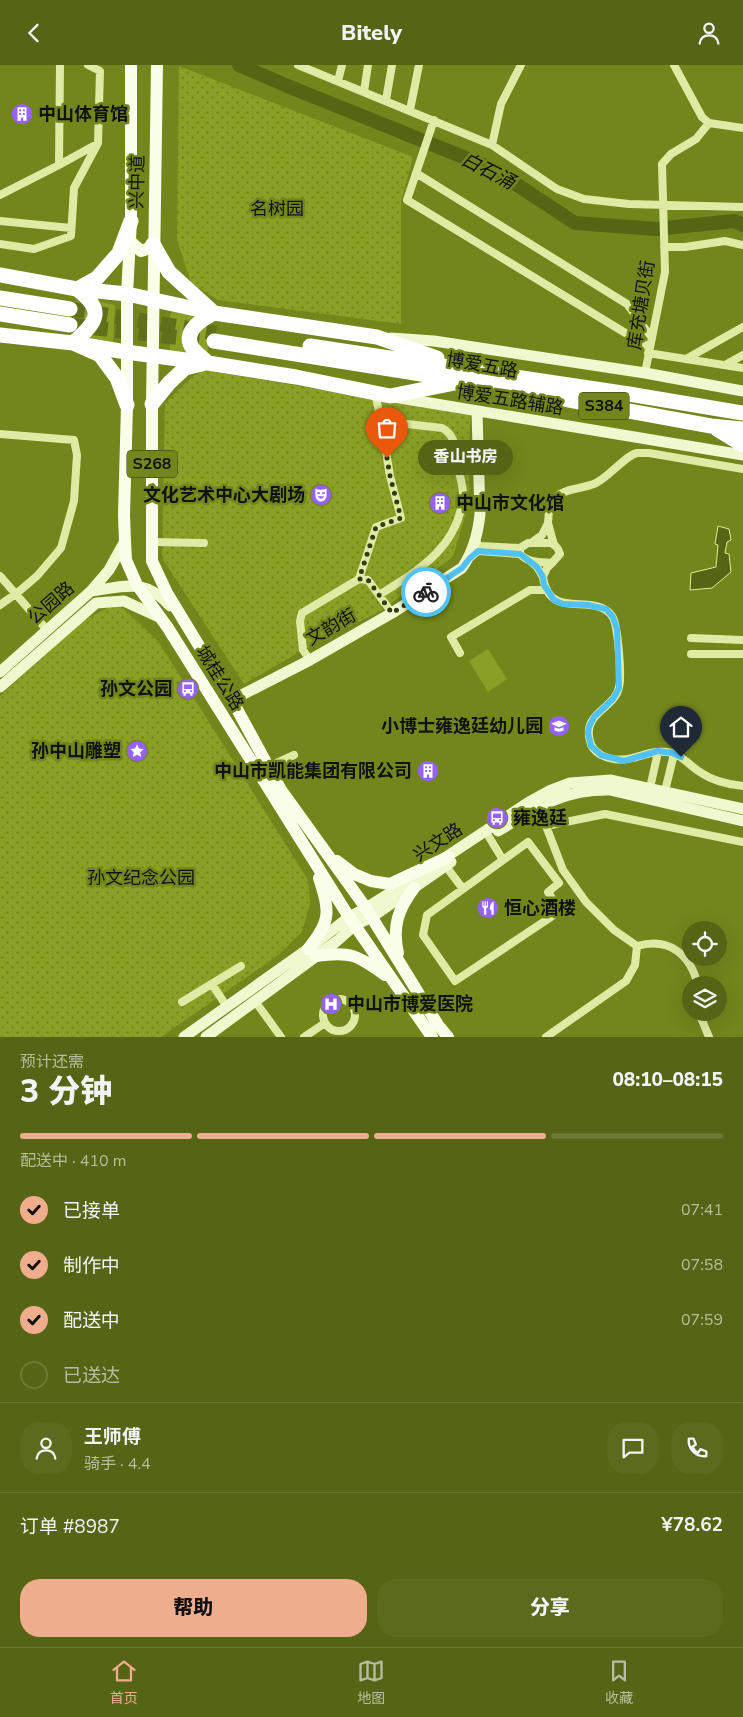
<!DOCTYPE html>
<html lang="zh">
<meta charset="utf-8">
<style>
:root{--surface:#566415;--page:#5c6a1e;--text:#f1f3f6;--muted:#b6bda0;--line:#6c7834;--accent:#eead8d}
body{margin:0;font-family:"Nunito Sans","Noto Sans SC",sans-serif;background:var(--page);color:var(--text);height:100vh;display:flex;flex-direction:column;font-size:19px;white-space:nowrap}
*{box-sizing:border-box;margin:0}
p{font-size:16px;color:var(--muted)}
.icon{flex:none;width:28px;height:28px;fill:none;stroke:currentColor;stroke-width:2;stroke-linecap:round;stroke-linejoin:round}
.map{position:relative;height:972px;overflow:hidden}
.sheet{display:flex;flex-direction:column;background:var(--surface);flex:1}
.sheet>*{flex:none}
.controls{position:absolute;left:682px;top:856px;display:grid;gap:10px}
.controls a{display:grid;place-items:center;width:45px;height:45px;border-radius:50%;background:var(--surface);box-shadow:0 5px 20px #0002;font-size:25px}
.pin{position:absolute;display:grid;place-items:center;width:42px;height:42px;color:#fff;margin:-51px -21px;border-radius:50% 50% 50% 0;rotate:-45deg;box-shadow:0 0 5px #0007}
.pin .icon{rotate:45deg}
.courier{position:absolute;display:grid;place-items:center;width:50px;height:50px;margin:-25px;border:4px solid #4fc3f7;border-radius:50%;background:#fff;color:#222;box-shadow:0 1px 6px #0007}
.bubble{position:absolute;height:35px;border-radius:18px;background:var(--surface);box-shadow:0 5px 20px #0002;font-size:16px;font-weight:800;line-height:35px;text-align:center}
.head em{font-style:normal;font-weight:800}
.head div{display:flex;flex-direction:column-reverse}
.head{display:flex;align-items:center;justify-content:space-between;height:85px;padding:0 20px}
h1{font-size:32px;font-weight:800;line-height:38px}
.bar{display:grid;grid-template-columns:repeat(4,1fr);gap:8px 5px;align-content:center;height:60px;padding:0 20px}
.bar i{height:6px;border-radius:4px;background:var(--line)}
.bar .on{background:var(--accent)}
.bar p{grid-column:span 4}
.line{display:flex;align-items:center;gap:12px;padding:0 20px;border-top:1px solid var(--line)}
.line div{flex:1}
.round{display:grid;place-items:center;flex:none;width:52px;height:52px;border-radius:20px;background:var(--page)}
ol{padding:0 20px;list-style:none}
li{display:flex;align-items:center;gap:15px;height:55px}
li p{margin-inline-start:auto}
li .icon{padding:5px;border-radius:50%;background:var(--accent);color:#111;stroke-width:4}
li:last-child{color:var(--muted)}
li i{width:28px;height:28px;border:2px solid var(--line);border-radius:50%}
.button{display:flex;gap:10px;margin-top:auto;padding:10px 20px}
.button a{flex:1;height:58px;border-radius:20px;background:var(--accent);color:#111;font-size:20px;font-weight:800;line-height:58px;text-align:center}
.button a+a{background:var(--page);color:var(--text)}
header{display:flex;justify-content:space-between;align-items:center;height:65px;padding:0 20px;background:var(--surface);font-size:22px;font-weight:800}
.dock{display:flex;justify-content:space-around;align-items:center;height:70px;border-top:1px solid var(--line);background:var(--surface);font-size:14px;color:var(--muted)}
.dock a{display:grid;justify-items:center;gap:2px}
.dock .on{color:var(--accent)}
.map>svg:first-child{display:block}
</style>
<header><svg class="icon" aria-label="back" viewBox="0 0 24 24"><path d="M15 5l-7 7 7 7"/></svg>Bitely<svg class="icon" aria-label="person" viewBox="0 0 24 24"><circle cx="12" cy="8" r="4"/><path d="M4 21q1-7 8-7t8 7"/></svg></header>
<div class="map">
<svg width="743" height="972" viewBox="0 0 743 972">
<defs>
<pattern id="park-dots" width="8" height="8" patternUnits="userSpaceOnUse" patternTransform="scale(1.25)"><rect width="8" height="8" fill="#899f25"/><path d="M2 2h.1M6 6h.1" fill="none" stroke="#6f801f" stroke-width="1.8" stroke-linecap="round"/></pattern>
</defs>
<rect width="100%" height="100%" fill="#72861c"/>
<path fill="#899f25" d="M92 235 112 239 115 241 113 277 88 273Z
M75 236C85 238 87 246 89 255L71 270Z
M172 247 198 251 192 289 170 288V250Z
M212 257 207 291 194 275 195 268Z
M488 584 507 614 488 627 469 596Z"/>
<path fill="url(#park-dots)" d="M179 1 413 92 401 137V259L218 235 191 218 177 175Z
M204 305 470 350 469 437 453 492 379 547 303 585 244 619 162 493 165 338 193 311Z
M109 542H122L158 576 308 815 310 839 302 867 277 891 161 972H0V631L79 558Z"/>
<path fill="#546513" stroke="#dfed97" d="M718 461 729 464 731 475 727 477 725 488 729 489 731 507 712 523 690 525 691 508 716 502 718 480 715 479Z"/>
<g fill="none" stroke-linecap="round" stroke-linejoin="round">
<path stroke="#546513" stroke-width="14" d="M239 0 290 22 493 104 575 158 656 164 734 156 743 160"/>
<path stroke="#5f6f1a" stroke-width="15" stroke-dasharray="15 8" stroke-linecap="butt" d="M70 244 216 268
M70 260 200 275"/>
<path stroke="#dfeba4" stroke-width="8" d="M298 0 492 80 557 124 584 134 629 139 743 142
M674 0 702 52 709 58 743 63
M338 16 342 0
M364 27 368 0
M386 35 392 0
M99 45 131 44
M410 45 419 0
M434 55 407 135 650 283
M492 80 501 39 521 0
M59 100 97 79
M416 108 627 239 652 273
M0 130 59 100 60 0
M0 156 71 163
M0 179 34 184 71 171 74 123 98 78 100 6 88 0
M664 182H685L725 176 743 180
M648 288 743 303
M686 294 743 262
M725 300 743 290
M645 308 665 207 662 99 671 89 696 74 709 58
M0 369 74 375 77 390 74 436 61 483 37 511 17 528 0 540
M548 458C549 449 548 438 555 432 566 423 583 424 596 418 609 412 626 390 637 388 641 388 645 388 649 388L743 404
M475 474 479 481 520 483
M152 477 204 478
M531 478 542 470 548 458 554 480
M471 492 478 486 520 489C528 498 541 497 552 498L560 489 558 484 553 478H528L520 483V489
M530 496 537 502 543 512 547 503 552 498
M0 511 47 565
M543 512C549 557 594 526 612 551 618 559 622 612 619 622 615 644 582 647 590 676 591 682 596 687 601 690 630 704 646 681 672 688 683 691 690 701 700 707 711 715 729 720 743 721
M359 514 376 462 401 453 390 411 381 356 375 328
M379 530C417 506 457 484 463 433 464 423 459 410 458 399 455 385 456 370 442 363L381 356
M691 573 743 575
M460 588 451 572 530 525H547
M691 589H743
M310 595 303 585 300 556 302 548 359 514 368 515 392 548
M268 702 294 690
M650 723 658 687
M665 726 674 689
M536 743 546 761 605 749 743 777
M489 772 503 795
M528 777 559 818 548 827 560 846 455 916 423 870 427 850Z
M445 800 463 824
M637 881C669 872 690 889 698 920
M212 919 227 942
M323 950a16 16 0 1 1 32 0a16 16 0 1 1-32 0Z
M255 936 281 972
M182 937 241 901
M699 948 709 972
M304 972 325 958
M546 972 626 916 635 900 637 881 614 865 586 837 563 805 546 761"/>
<path stroke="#f0f8d0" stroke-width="11" d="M391 273 434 276 645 308 743 326
M394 332 743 390
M91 526C125 522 145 512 170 541
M0 607 91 526 109 505 125 476
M0 622 96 538 124 536 161 553
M232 635 310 595 392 548 462 503C473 487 478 469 480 449L477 347
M498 766C536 743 563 724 610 725L743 756
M440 796 529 737 549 726 570 718 611 715 743 744
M184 972 308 884 349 852 366 843 416 812
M206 972 337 876 355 860 372 852 451 797"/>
<path stroke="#f9ffe9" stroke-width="12" d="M131 0V156L127 229V340L124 450 125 476 126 495 137 520 168 563 349 852 432 972
M157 0 152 339V496L167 528 232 635 281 725 366 843 438 960 448 972
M131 177 141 186 147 184 153 179
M337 796 354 809 371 816 390 819 448 792
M308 884C331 856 330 847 319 813
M398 888C392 862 398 844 414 823
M316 891C351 886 357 890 385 910"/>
<path stroke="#fff" stroke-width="15" d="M153 179 169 207 213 247
M0 210 77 224 127 229 214 248 377 272 437 293
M0 233 70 244
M0 249 70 260
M0 270 73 278 126 287 208 298 296 312 390 331 455 318
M214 276 465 316 711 361 743 364
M310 281 629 329 743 348
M208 298C203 293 197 289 193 284 181 267 201 255 214 248
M152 339 169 318 185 303 202 299
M127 340 117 313 100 290 73 278C98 256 105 246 77 224L97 213 119 188 131 156
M717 364 743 380"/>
</g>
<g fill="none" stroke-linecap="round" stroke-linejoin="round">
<path stroke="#333a15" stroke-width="5" stroke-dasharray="0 9" d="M387 393 390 411 401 453 376 462 359 514 368 515 392 548 426 527"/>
<path stroke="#4fc3f7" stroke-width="6" d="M426 527 462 503 469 494 478 486 520 489 537 502 543 512 544 520 554 535 563 539 588 540 606 544 613 552 617 564 619 623 613 634 594 652 589 662 588 668 591 681 601 690 624 696 658 686 672 688 681 692"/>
</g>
<defs>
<g id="building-disc" transform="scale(1.125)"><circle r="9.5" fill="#9661fc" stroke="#72861c"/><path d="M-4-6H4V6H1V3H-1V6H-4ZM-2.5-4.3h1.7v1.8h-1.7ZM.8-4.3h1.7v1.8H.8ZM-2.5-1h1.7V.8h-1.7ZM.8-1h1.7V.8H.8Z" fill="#fff"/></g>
<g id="theatre-disc" transform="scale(1.125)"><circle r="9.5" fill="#9661fc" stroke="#72861c"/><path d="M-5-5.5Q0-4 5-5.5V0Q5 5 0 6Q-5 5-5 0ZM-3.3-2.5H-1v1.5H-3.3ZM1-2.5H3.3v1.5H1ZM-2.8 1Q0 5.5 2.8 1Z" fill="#fff"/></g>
<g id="bus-disc" transform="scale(1.125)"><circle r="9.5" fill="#9661fc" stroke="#72861c"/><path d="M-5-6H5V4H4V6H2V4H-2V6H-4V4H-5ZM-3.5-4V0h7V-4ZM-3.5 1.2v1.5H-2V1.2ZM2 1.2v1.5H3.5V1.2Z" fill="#fff"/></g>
<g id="school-disc" transform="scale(1.125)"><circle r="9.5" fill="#9661fc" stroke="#72861c"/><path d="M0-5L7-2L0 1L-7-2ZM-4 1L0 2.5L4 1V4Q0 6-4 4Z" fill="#fff"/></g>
<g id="sight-disc" transform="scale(1.125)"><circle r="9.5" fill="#9661fc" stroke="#72861c"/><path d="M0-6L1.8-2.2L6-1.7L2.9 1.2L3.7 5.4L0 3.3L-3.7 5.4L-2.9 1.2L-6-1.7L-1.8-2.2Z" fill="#fff"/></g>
<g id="restaurant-disc" transform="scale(1.125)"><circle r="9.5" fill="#9661fc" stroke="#72861c"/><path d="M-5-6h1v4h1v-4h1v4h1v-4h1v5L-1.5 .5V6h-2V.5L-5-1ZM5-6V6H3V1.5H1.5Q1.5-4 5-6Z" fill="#fff"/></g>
<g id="hospital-disc" transform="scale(1.125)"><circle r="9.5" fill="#9661fc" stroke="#72861c"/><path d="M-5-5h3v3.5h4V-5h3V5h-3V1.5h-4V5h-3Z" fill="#fff"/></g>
</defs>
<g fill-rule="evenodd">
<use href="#building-disc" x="22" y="49"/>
<use href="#theatre-disc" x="321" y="430"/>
<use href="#building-disc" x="440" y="438"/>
<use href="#bus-disc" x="188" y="624"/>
<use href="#school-disc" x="559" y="661"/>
<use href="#sight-disc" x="137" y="686"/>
<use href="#building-disc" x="428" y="706"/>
<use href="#bus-disc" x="497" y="753"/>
<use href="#restaurant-disc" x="488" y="843"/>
<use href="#hospital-disc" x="331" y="939"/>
</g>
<g text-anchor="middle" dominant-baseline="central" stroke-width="5" stroke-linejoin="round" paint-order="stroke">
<g fill="#72861c" stroke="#2e3414" stroke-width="1">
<rect x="579" y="327.5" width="50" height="27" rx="4"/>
<rect x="127" y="385.5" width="50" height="27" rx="4"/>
</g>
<g font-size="16" font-weight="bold" fill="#111">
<text x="604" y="341">S384</text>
<text x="152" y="399">S268</text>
</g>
<g font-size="18" font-weight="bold" fill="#111" stroke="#72861c" text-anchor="start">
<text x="38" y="49">中山体育馆</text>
<text x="305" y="430" text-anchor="end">文化艺术中心大剧场</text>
<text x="456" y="438">中山市文化馆</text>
<text x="172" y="624" text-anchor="end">孙文公园</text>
<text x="543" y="661" text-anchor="end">小博士雍逸廷幼儿园</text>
<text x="121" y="686" text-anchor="end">孙中山雕塑</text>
<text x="412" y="706" text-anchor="end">中山市凯能集团有限公司</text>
<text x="513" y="753">雍逸廷</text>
<text x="504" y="843">恒心酒楼</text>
<text x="347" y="939">中山市博爱医院</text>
</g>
<g font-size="18" fill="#111" stroke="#72861c">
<text transform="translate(137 117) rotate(-89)">兴中道</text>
<text transform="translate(641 240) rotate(-81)">库充塘贝街</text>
<text transform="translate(482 300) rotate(10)">博爱五路</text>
<text transform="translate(510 335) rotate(9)">博爱五路辅路</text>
<text transform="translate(51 538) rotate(-41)">公园路</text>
<text transform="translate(331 562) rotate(-30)">文韵街</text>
<text transform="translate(220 613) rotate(58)">城桂公路</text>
<text transform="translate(438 777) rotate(-33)">兴文路</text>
</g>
<g font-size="18" fill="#111" stroke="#72861c">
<text x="277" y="144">名树园</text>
<text x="141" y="813">孙文纪念公园</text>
</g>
<g font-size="19" font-style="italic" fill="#111" stroke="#72861c">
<text transform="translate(488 106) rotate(27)">白石涌</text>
</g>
</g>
</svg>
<div class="controls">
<a><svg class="icon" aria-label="locate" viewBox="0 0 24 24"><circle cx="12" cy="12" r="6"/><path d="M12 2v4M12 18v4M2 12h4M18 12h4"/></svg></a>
<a><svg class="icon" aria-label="layers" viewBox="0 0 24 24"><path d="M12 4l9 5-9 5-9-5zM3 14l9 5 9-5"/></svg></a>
</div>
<div class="pin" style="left:387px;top:393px;background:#ea580c"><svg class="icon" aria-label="bag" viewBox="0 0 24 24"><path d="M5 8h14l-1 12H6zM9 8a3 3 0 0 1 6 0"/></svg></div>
<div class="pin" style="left:681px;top:692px;background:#1f2937"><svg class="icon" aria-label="home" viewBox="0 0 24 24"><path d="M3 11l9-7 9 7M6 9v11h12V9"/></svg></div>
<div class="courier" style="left:426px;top:527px"><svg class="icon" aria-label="bike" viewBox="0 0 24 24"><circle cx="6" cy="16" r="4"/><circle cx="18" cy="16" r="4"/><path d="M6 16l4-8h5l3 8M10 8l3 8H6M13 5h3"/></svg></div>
<div class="bubble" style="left:418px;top:375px;width:95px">香山书房</div>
</div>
<section class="sheet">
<div class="head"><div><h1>3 分钟</h1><p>预计还需</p></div><em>08:10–08:15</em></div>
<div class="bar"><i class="on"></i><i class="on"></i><i class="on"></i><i></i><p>配送中 · 410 m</p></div>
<ol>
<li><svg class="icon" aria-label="check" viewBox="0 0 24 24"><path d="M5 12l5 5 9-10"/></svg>已接单<p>07:41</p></li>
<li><svg class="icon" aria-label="check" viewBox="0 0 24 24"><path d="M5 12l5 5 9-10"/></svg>制作中<p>07:58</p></li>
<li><svg class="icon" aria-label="check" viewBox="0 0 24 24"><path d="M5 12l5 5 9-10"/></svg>配送中<p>07:59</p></li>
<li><i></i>已送达</li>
</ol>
<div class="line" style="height:90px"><a class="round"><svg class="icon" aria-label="person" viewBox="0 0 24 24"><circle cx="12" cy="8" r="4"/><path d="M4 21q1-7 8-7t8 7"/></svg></a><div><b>王师傅</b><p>骑手 · 4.4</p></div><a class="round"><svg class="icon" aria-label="chat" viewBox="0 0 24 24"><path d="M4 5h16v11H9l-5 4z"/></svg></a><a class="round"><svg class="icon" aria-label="phone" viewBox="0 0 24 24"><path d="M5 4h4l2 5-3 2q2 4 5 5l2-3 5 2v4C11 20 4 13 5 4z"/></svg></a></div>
<div class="line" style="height:65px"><div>订单 #8987</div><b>¥78.62</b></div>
<div class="button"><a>帮助</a><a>分享</a></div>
</section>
<nav class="dock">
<a class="on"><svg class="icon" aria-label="home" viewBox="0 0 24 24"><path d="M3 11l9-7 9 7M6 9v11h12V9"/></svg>首页</a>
<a><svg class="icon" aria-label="map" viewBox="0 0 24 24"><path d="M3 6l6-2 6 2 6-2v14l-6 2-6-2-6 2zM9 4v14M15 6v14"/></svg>地图</a>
<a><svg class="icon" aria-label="saved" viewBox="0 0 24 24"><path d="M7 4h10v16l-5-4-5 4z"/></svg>收藏</a>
</nav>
